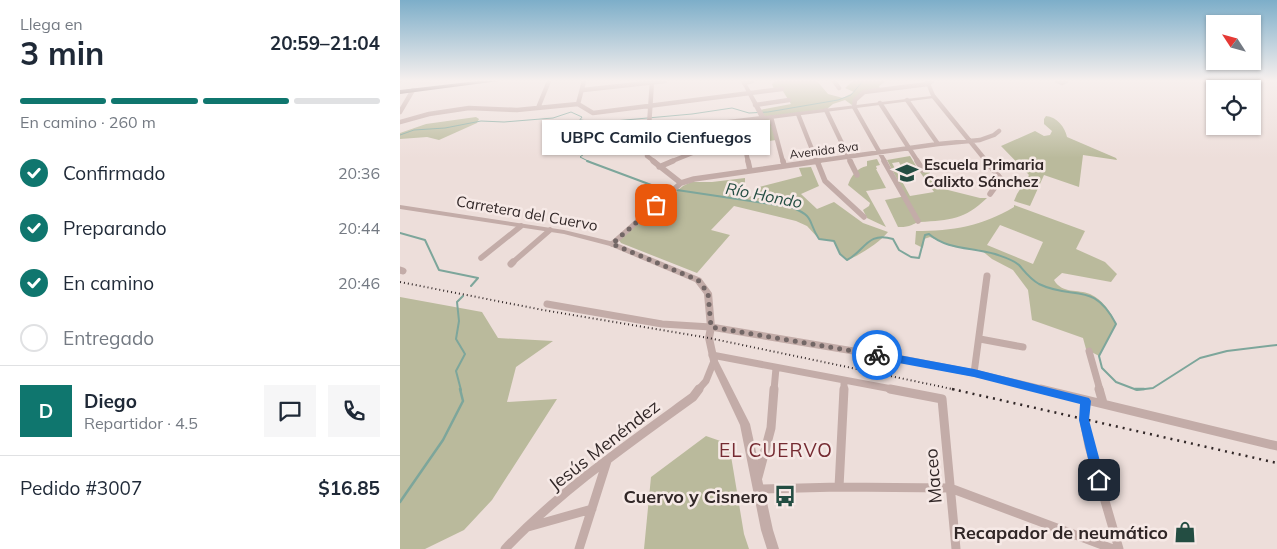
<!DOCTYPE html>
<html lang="es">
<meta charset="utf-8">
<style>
:root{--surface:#fff;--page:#f6f6f7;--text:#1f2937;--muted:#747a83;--line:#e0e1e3;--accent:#0f766e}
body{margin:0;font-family:Mulish,sans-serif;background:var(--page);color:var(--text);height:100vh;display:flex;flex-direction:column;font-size:19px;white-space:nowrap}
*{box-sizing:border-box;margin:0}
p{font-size:16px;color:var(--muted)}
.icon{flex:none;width:28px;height:28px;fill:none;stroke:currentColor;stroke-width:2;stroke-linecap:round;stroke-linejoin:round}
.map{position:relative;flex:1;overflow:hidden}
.panel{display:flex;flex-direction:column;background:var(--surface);width:400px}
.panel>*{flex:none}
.needle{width:32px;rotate:306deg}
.tools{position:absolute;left:806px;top:15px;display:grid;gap:10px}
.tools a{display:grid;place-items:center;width:55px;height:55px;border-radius:0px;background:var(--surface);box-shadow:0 1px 4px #0004;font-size:25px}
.pin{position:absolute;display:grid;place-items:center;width:42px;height:42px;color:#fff;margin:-21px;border-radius:10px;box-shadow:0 2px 8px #0006}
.courier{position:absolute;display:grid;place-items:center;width:50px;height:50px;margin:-25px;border:4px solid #1a73e8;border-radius:50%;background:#fff;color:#222;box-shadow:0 1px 6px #0007}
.bubble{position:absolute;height:35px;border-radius:0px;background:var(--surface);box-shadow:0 1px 4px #0004;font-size:16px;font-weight:700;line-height:35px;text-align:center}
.summary em{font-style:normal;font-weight:700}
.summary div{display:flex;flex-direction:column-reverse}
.summary{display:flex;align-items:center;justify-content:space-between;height:85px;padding:0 20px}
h1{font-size:32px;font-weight:700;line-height:38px}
.bar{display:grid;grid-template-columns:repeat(4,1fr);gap:8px 5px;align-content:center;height:60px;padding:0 20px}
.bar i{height:6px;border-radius:4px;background:var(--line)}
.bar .selected{background:var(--accent)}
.bar p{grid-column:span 4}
.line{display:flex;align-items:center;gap:12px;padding:0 20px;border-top:1px solid var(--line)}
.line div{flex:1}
.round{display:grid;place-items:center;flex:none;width:52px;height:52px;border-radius:0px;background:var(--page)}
ol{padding:0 20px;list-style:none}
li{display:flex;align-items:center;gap:15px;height:55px}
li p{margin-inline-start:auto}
li .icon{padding:5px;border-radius:50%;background:var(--accent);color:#fff;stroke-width:4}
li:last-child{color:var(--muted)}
li i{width:28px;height:28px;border:2px solid var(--line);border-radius:50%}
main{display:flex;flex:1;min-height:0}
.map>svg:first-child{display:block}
</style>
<main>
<section class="panel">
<div class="summary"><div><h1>3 min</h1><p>Llega en</p></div><em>20:59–21:04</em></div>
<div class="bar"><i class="selected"></i><i class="selected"></i><i class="selected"></i><i></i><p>En camino · 260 m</p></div>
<ol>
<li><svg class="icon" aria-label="check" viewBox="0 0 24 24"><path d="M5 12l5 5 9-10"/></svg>Confirmado<p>20:36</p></li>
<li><svg class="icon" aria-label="check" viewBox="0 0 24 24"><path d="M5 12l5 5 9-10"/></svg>Preparando<p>20:44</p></li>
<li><svg class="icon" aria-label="check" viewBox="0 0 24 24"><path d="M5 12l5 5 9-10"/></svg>En camino<p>20:46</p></li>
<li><i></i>Entregado</li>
</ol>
<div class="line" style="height:90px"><b class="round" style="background:var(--accent);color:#fff">D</b><div><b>Diego</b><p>Repartidor · 4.5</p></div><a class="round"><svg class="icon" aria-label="chat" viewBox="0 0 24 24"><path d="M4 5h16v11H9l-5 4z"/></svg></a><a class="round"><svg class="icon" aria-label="phone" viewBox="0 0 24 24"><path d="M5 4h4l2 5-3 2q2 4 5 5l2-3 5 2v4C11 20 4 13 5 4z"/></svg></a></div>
<div class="line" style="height:65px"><div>Pedido #3007</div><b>$16.85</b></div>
</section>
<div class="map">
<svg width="877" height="549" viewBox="0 0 877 549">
<rect width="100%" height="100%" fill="#eddeda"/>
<path fill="#baba9c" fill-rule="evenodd" d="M375 81H417L428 94 443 98 454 92 445 88 453 81H486L479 86 480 89 463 91 452 105 445 100 433 104 427 109 365 117 360 110 391 104 381 88 374 89 372 84Z
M646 116C657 117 665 127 667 137L716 158 717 160 683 155 679 187 644 175 630 206 614 201 617 194 629 175 601 146 635 131 644 136 650 135 652 131 644 124V119Z
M76 117 79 119 77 123 39 140 27 137 0 139V133L26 124Z
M369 118 376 140 348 144 343 122Z
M510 156 518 169 503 171 499 162 492 163 510 196 534 192 520 172 523 170 530 172 529 175 542 178 537 183 540 188 580 198H587C564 220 550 220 520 222 516 222 513 225 509 226 506 227 501 227 498 227L485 200 506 196 487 160Z
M477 159 480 165 476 166 477 169H476L486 188 466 191 486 227 467 218 463 210 469 206 470 203 448 185C451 176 457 168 467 166V161Z
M411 167 419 186 401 194 417 209 434 202 463 223 488 232C480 242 459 256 447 260L440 254 434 241 419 239 407 226 396 221 334 206 311 230 330 235 297 273 221 243 219 240 283 186 291 182H312L345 178V196L358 197 359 187 402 176 399 168Z
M614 205 685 231 676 249 705 262 717 274 711 282 662 273 654 280C662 294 678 289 690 294 703 300 711 312 716 324L699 356 686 349 683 338 632 320 628 290 613 270 592 259 581 250 554 247 530 237 524 239 523 248 515 244 516 231C553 231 582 226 614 207ZM600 225 643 242 633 264 587 245Z
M0 297 82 312 98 338 153 341 116 367 107 402 157 399 92 500 64 530 25 549H0Z
M306 436 329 444 344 534 349 549H244L251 477Z"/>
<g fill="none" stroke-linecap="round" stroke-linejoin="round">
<path stroke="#7da69b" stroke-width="1" d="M181 120 192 122 214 121 292 114 332 108 349 113 368 112 438 100 451 95 463 81
M0 135 14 130 45 128 81 121 104 122 153 118 171 112 182 117 176 125 177 127H196L197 129 183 137H200V142L180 157 190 162"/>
<path stroke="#7da69b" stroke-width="2" d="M187 161 254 186 271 190
M277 190 391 207C416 217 407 221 419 239L434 241 440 254 447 260C465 251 467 231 493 239L499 250 511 257 519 258 525 235 529 234C547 250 572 247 595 254 603 257 612 259 619 265 625 272 630 279 639 284 674 301 693 280 716 324L699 356 702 368 716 382 737 390 753 388 800 358 827 351 877 345
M0 233 25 240 39 270 78 278 71 286
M61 390 56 371 65 354 56 339 59 321 57 302 63 296"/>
<path stroke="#7da69b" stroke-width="2.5" d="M735 389H744
M0 502 43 440 63 401 60 389"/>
<path stroke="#c3aca8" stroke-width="4.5" d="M252 81 247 156 255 162
M434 81 439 88
M657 81 662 83 666 81
M344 83 352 81
M183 90 265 81
M534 97 587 162
M507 100 538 144
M480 103 518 162
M178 104 184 81
M355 105 389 100
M138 108 149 81
M426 110 451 162
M0 112 13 90
M398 114 417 162
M371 117 383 162
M340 121 348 162
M0 122 29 114 69 108 117 110 178 104 193 113 382 89
M211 136 363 118
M270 162 342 133
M410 162 538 144 580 140 594 135 599 131
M485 162 454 107 455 100 464 92 528 84 532 81"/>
<path stroke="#c3aca8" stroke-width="5.5" d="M253 161 281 183
M348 161 350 170
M383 161 384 165
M417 161 425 181 464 217
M450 161 457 175
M484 161 518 221
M517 161 523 170
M586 161 601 179 590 194
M259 167 273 161
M212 244 281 183 294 179 419 161
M81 258 121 226
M112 263 150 230"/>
<path stroke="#c3aca8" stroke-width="7" d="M111 264 113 262
M0 270 3 271
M147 304 262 324 311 327 507 360 574 373 646 390
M580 339 623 347
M689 351 700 390
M312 355 497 390
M574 373 587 276
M298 390 306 381 314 361
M374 390 376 368
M444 390V381"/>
<path stroke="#c3aca8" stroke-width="9" d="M490 389 542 399 556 549
M641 389 877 446
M699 389 703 403
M686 401 684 420 689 446 719 549
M358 477 371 428 374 389
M439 487 444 389
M358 489 439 487 550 488 713 549
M128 527 192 509
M105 549C160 491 228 444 293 397L299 389
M179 549 207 461"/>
<path fill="#c3aca8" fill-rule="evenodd" d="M0 81H2V82L0 83Z
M341 81H345L365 116 531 96 525 81H529L536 97 534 98 363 120 360 118Z
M0 205 164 230 214 242 301 278 312 293 315 327 313 338 318 361 350 424 373 530 379 549H367L361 530 340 425 310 361 305 338 307 327 304 294 295 282 210 246 164 234 0 209Z"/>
<path fill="#715a5a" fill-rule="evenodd" d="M77 81H99L0 94V90Z"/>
<path stroke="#312727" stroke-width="2" stroke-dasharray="1 3" stroke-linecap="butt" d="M0 282 143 310 309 338 557 390"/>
<path stroke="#312727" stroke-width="2.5" stroke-dasharray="2 5" stroke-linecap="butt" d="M552 389 877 463"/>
</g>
<linearGradient id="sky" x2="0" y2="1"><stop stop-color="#7daec9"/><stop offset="0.51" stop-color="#f7f0ee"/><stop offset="1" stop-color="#f7f0ee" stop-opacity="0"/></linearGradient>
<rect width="877" height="158" fill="url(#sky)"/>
<path fill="#1a73e8" d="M477 351 574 369 689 398 691 401 689 420 705 480 703 484 699 486 695 484 693 480 679 420 680 404 574 377 477 359 472 355Z"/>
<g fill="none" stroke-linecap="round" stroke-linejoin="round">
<path stroke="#736766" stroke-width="5" stroke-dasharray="0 9" d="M256 205 212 244 298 280 308 293 311 327 477 355"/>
</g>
<defs>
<g id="school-bare" transform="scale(1.725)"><path d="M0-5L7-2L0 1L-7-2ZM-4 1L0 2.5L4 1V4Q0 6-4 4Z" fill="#234d42" stroke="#f6e9e6" stroke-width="2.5" paint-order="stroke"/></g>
<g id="bus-bare" transform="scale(1.725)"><path d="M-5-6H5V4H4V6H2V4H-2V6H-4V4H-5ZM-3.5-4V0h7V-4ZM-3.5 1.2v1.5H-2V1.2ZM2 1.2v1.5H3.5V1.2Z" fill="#234d42" stroke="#f6e9e6" stroke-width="2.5" paint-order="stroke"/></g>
<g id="shop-bare" transform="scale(1.725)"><path d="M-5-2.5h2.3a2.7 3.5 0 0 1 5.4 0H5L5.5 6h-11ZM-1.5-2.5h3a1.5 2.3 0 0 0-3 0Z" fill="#234d42" stroke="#f6e9e6" stroke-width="2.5" paint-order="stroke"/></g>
</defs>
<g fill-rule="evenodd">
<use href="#school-bare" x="507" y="173"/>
<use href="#bus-bare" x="385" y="496"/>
<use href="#shop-bare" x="785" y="532"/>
</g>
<g text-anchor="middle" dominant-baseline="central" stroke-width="5" stroke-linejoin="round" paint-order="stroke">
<g font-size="12" fill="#312727" stroke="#f6e9e6">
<text transform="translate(424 150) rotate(-7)">Avenida 8va</text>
</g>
<g font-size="15" font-weight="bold" fill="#312727" stroke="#f6e9e6" text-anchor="start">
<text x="524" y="164">Escuela Primaria<tspan x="524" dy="17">Calixto Sánchez</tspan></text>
</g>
<g font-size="15" fill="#312727" stroke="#f6e9e6">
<text transform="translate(127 213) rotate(10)">Carretera del Cuervo</text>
</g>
<g font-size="16" font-style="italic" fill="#234d42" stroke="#f6e9e6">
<text transform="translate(364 195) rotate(11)">Río Hondo</text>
</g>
<g font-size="18" fill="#312727" stroke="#f6e9e6">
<text transform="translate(204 445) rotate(-38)">Jesús Menéndez</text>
<text transform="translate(533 476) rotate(-95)">Maceo</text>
</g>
<g font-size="18" font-weight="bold" fill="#312727" stroke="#f6e9e6" text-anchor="end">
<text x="368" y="496">Cuervo y Cisnero</text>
<text x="768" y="532">Recapador de neumático</text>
</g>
<g font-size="19" letter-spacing="1" fill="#752b32" stroke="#f6e9e6">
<text x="376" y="450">EL CUERVO</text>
</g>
</g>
</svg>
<div class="tools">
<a><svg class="needle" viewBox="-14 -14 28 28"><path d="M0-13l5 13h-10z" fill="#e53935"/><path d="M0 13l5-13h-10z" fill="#747a83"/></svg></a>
<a><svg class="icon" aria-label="locate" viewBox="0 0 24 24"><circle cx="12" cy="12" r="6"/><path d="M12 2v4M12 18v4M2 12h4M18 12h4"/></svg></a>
</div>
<div class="pin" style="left:256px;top:205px;background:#ea580c"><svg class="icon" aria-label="bag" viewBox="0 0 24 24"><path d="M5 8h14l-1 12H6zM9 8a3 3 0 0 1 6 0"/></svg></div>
<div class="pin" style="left:699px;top:480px;background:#1f2937"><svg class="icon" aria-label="home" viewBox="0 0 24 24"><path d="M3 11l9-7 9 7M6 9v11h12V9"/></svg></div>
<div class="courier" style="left:477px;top:355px"><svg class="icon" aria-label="bike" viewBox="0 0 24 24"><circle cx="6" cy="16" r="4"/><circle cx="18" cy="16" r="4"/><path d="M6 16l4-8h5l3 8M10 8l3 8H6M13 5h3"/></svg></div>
<div class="bubble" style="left:142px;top:120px;width:228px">UBPC Camilo Cienfuegos</div>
</div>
</main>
